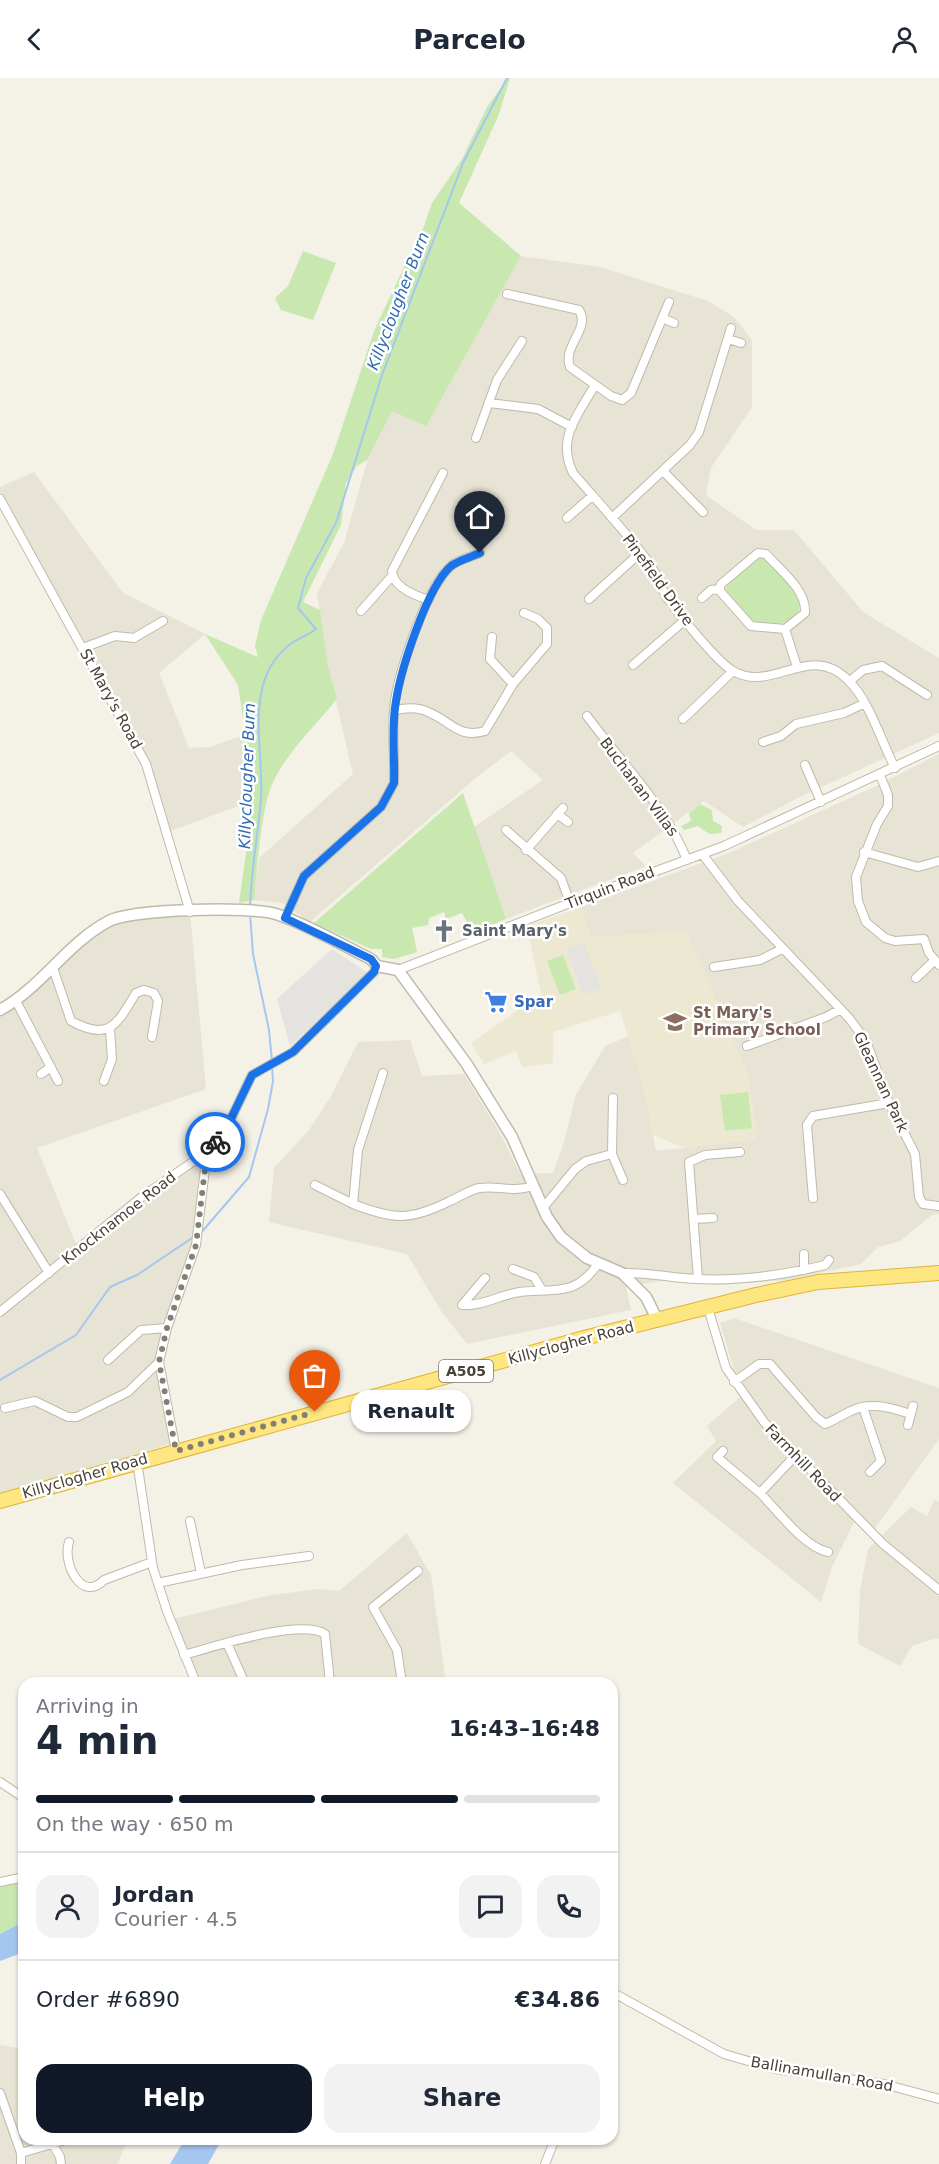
<!DOCTYPE html>
<meta charset="utf-8">
<style>
:root{--surface:#fff;--page:#f2f2f3;--text:#1f2937;--muted:#747a83;--line:#e0e1e3;--accent:#111827}
body{margin:0;font-family:"DejaVu Sans",sans-serif;background:var(--page);color:var(--text);height:100vh;display:flex;flex-direction:column;font-size:22px;white-space:nowrap}
*{box-sizing:border-box;margin:0}
p{font-size:20px;color:var(--muted)}
.icon{flex:none;width:33px;height:33px;fill:none;stroke:currentColor;stroke-width:2;stroke-linecap:round;stroke-linejoin:round}
.map{position:relative;flex:1;overflow:hidden}
.drawer{position:absolute;left:18px;top:1599px;width:600px;height:468px;display:flex;flex-direction:column;background:var(--surface);border-radius:18px;box-shadow:0 2px 4px #0004}
.drawer>*{flex:none}
.pin{position:absolute;display:grid;place-items:center;width:51px;height:51px;color:#fff;margin:-62px -26px;border-radius:50% 50% 50% 0;rotate:-45deg;box-shadow:0 0 6px #0007}
.pin .icon{rotate:45deg}
.courier{position:absolute;display:grid;place-items:center;width:60px;height:60px;margin:-30px;border:4px solid #1a73e8;border-radius:50%;background:#fff;color:#222;box-shadow:0 2px 8px #0007}
.bubble{position:absolute;height:42px;border-radius:18px;background:var(--surface);box-shadow:0 2px 4px #0004;font-size:20px;font-weight:700;line-height:42px;text-align:center}
.overview em{font-style:normal;font-weight:700}
.overview div{display:flex;flex-direction:column-reverse}
.overview{display:flex;align-items:center;justify-content:space-between;height:102px;padding:0 18px}
h1{font-size:39px;font-weight:700;line-height:45px}
.bar{display:grid;grid-template-columns:repeat(4,1fr);gap:9px 6px;align-content:center;height:72px;padding:0 18px}
.bar i{height:8px;border-radius:4px;background:var(--line)}
.bar .on{background:var(--accent)}
.bar p{grid-column:span 4}
.line{display:flex;align-items:center;gap:15px;padding:0 18px;border-top:2px solid var(--line)}
.line div{flex:1}
.round{display:grid;place-items:center;flex:none;width:63px;height:63px;border-radius:18px;background:var(--page)}
.button{display:flex;gap:12px;margin-top:auto;padding:12px 18px}
.button a{flex:1;height:69px;border-radius:18px;background:var(--accent);color:#fff;font-size:24px;font-weight:700;line-height:69px;text-align:center}
.button a+a{background:var(--page);color:var(--text)}
header{display:flex;justify-content:space-between;align-items:center;height:78px;padding:0 18px;background:var(--surface);font-size:27px;font-weight:700}
.map>svg:first-child{display:block}
</style>
<header><svg class="icon" aria-label="back" viewBox="0 0 24 24"><path d="M15 5l-7 7 7 7"/></svg>Parcelo<svg class="icon" aria-label="person" viewBox="0 0 24 24"><circle cx="12" cy="8" r="4"/><path d="M4 21q1-7 8-7t8 7"/></svg></header>
<div class="map">
<svg width="939" height="2086" viewBox="0 0 939 2086">
<rect width="100%" height="100%" fill="#f4f1e7"/>
<path fill="#e7e4d5" d="M521 178 600 189 708 223 734 239 752 262V329L711 390 706 417 756 452H794L863 534 939 580V655L798 720 743 749 704 723 633 775 646 788 506 841 474 749 543 702 511 673 478 698 310 844 282 825 253 822 259 780 353 696 328 589 317 515 344 465 368 380 392 332 426 346Z
M34 394 123 515 205 556 159 595 189 670 210 669 244 657 252 723 165 755 146 686 0 421V409Z
M939 676V1136L932 1137 900 1163 878 1169 861 1186 787 1202 718 1207 666 1202 626 1209 631 1232 467 1266 441 1233 407 1176 269 1144 274 1090 309 1052 330 1020 358 964 410 962 422 998 464 996 501 1057 520 1096 553 1095 564 1064 576 1017 605 968 629 958 645 1014 656 1073 757 1061 590 859 581 829 729 775 874 709Z
M190 834 206 1011 37 1070 78 1171 0 1234V932L110 842Z
M207 1074 196 1167 162 1264 160 1294 176 1364 0 1419V1239Z
M734 1240 939 1310V1361L875 1450 858 1436 832 1489 821 1524 673 1405 716 1363 707 1348 748 1312 734 1292 720 1245Z
M935 1421 939 1424V1561L936 1560 912 1568 900 1588 858 1566 860 1512 868 1471 911 1429 927 1438Z
M407 1455 431 1497 446 1605H197L170 1542 271 1517 319 1511 339 1513Z
M0 1967 24 1971V2061H129L117 2086H0Z"/>
<path fill="#ede8d1" d="M581 829 591 859 686 853 748 996 758 1061 685 1070 653 1057 645 1014 620 933 553 954V985L522 989 516 973 484 986 471 965 541 916 527 848Z"/>
<path fill="#c8e8b0" d="M508 0H510L499 36 459 125 521 178 426 348 392 333 367 382 357 388 346 405 341 447 303 524 320 532 328 588 337 621C316 647 289 672 274 702 261 727 257 792 254 822L239 825 254 719 251 693 238 607 205 556 258 579 255 568 261 542 333 376 374 253 404 189 417 168 432 125 462 81 487 29Z
M303 173 336 185 313 242 281 232 275 220 288 208Z
M764 479 798 518C807 541 774 553 756 545 744 539 735 525 726 514L727 508 756 481Z
M463 715 506 841 473 855 462 835 446 841 444 834 429 840 428 847 412 850 417 874 394 881 382 879V871H371L314 845Z
M700 726 712 732 713 743 722 748 721 755 709 756 698 748 684 752 681 748 691 743 689 735Z
M563 877 576 911 560 917 547 883Z
M748 1014 752 1050 725 1053 720 1017Z
M24 1802V1843L0 1856V1808Z"/>
<path fill="#e5e3df" d="M584 864 601 910 583 917 566 871Z
M332 871 368 895 290 968 277 921Z"/>
<path fill="#a4c7f0" d="M24 1843V1874L0 1883V1856Z
M185 2061H222L208 2086H170Z"/>
<g fill="none" stroke-linecap="round" stroke-linejoin="round">
<path stroke="#a4c7f0" stroke-width="2" d="M250 829C251 793 258 756 261 720 264 672 243 604 288 568 296 561 307 558 316 551L298 530 306 500 336 445 382 297 463 85 507 0
M250 835 253 876 269 952 272 983
M200 1156 249 1099 268 1031 273 1003 272 989
M0 1302 76 1257 110 1209 137 1197 195 1158"/>
<g stroke="#bfbaaa" stroke-width="10">
<path id="minor" d="M507 216 579 232C591 251 562 268 570 289L611 318 622 322 631 315 669 224
M662 240 674 245
M728 261 741 265
M595 307C578 337 556 360 573 395 598 424 624 452 647 482 656 493 659 506 666 518 677 534 717 584 733 593 773 616 809 563 848 602 869 622 882 665 895 690
M489 325 538 331 572 349
M476 360 497 302 522 263
M663 393 703 434
M0 421 146 686 190 834
M567 440 592 418
M612 440 690 367 699 354 731 250
M702 520 711 512 720 511
M589 521 641 474
M429 522C416 518 393 509 392 493L443 395
M361 533 392 498
M785 551 751 548 719 512 721 506 758 475 766 476C780 492 807 512 805 535L785 551 797 589
M492 559 490 581 513 606
M83 570 115 558 134 560 163 543
M633 587 686 541
M850 603 863 592 882 588 927 617
M395 632C405 630 418 629 428 634 451 643 458 661 485 653L513 606 547 566V550L538 541 524 535
M587 638C620 683 667 730 687 782
M683 641 733 593
M763 664 781 658 796 646 844 635 863 626
M805 687 821 724
M880 697 888 717V728L877 746 856 799 858 823 866 844 885 860 895 863 924 861 929 875 939 887
M557 736 568 744
M506 752 561 800 570 825
M526 772 563 730
M864 774 918 789 939 783
M703 777 738 823 849 940 866 963 889 1025 915 1076 919 1119 923 1126 939 1128
M285 840 304 798 381 729 394 705C395 678 391 650 395 623 400 591 427 508 451 488 459 481 471 479 480 475
M714 889 760 882 782 871
M53 890 71 943C110 964 117 946 136 915L144 912 154 915 158 923 152 959
M398 892 575 823 724 768 939 668
M916 900 935 882
M16 923 58 1003
M747 968 826 939 839 932
M383 995 358 1072 353 1126C394 1142 410 1143 450 1123 459 1119 470 1112 479 1110 500 1107 509 1115 534 1108
M41 996 51 989
M104 1003 112 981 110 951
M613 1020 612 1076 623 1102
M315 1107 353 1126
M0 1116 49 1195
M813 1120 807 1047 813 1038 889 1025
M543 1130 575 1091 586 1083 612 1076
M693 1141 713 1140
M804 1176V1192
M513 1191 534 1199 542 1212
M622 1195C648 1194 671 1200 696 1201 739 1203 784 1197 825 1187L829 1182
M485 1200 462 1227C484 1228 499 1217 520 1214 536 1212 556 1214 571 1209 584 1204 591 1195 599 1185
M698 1201 689 1084 705 1077 740 1074
M708 1230 726 1290 764 1344 883 1466 939 1512
M0 1234 143 1118 207 1074 227 1049 252 997 293 974 374 894 377 888
M108 1282 141 1252 167 1250
M734 1304 759 1286H770L816 1339 825 1346C835 1342 842 1337 851 1333 871 1323 891 1330 911 1336
M863 1329 881 1383 870 1394
M5 1330 35 1323 68 1339H77L128 1314 159 1284
M908 1347 913 1328
M176 1373 159 1284 167 1250 196 1167 207 1074
M723 1373 717 1379 760 1415
M796 1377 760 1415C777 1432 805 1470 828 1474
M137 1383 153 1490 167 1533 196 1605
M190 1443 201 1495
M69 1464C62 1486 82 1525 104 1502L152 1484
M158 1505 242 1487 309 1478
M227 1565 243 1601
M184 1577C212 1569 301 1540 325 1556L330 1605
M402 1605 397 1572 373 1529 418 1493
M0 1704 24 1720
M0 1804 24 1799
M612 1914 724 1976 776 1991 884 2006 939 2021
M0 2015 21 2075V2086
M53 2066 60 2079 61 2086
M21 2075 69 2061
M545 2086 555 2061"/>
</g>
<g stroke="#bfbaaa" stroke-width="13">
<path id="tertiary" d="M0 932C42 909 67 865 109 843 131 831 251 828 276 836 309 847 340 866 371 881L377 888 398 892 466 985 512 1059 547 1139 561 1159 587 1180 622 1195 646 1219 658 1243"/>
</g>
<g stroke="#ddb538" stroke-width="16">
<path id="trunk" d="M0 1423 588 1259 756 1217 818 1204 939 1195"/>
</g>
<use href="#minor" stroke="#fff" stroke-width="8"/>
<use href="#tertiary" stroke="#fff" stroke-width="10"/>
<use href="#trunk" stroke="#fee680" stroke-width="14"/>
</g>
<g fill="none" stroke-linecap="round" stroke-linejoin="round">
<path stroke="#847f74" stroke-width="6" stroke-dasharray="0 10.8" d="M215 1064 207 1074 196 1167 167 1250 159 1284 176 1373 315 1334"/>
<path stroke="#1a73e8" stroke-width="8" d="M215 1064 227 1049 252 997 293 974 374 894 376 888 371 881 285 840 304 798 381 729 394 705C395 678 391 650 396 623 401 591 427 509 451 488 459 482 471 479 480 475"/>
</g>
<defs>
<g id="church-bare" transform="scale(1.8)"><path d="M-1.2-6h2.4v3.5h3.3v2.4h-3.3V6h-2.4V-.1h-3.3v-2.4h3.3Z" fill="#6b7280" stroke="#fff" stroke-width="2.5" paint-order="stroke"/></g>
<g id="supermarket-bare" transform="scale(1.8)"><path d="M-6-5.5h2.5l.6 2H6L4.5 2H-2.5L-4.4-4H-6ZM-1.5 3.2a1.3 1.3 0 1 0 .1 0ZM3 3.2a1.3 1.3 0 1 0 .1 0Z" fill="#3f7fe0" stroke="#fff" stroke-width="2.5" paint-order="stroke"/></g>
<g id="school-bare" transform="scale(1.8)"><path d="M0-5L7-2L0 1L-7-2ZM-4 1L0 2.5L4 1V4Q0 6-4 4Z" fill="#8d6e63" stroke="#fff" stroke-width="2.5" paint-order="stroke"/></g>
</defs>
<g fill-rule="evenodd">
<use href="#church-bare" x="444" y="853"/>
<use href="#supermarket-bare" x="496" y="924"/>
<use href="#school-bare" x="675" y="944"/>
</g>
<g text-anchor="middle" dominant-baseline="central" stroke-width="5" stroke-linejoin="round" paint-order="stroke">
<rect fill="#fff" stroke="#7e7b72" stroke-width="1.5" x="439" y="1282" width="54" height="22" rx="4.5"/>
<g font-size="14" font-weight="bold" fill="#474236">
<text x="466" y="1293">A505</text>
</g>
<g font-size="15" fill="#474236" stroke="#fff">
<text transform="translate(658 502) rotate(54)">Pinefield Drive</text>
<text transform="translate(111 621) rotate(61)">St Mary's Road</text>
<text transform="translate(639 709) rotate(53)">Buchanan Villas</text>
<text transform="translate(610 810) rotate(-21)">Tirquin Road</text>
<text transform="translate(881 1004) rotate(65)">Gleannan Park</text>
<text transform="translate(119 1140) rotate(-38)">Knocknamoe Road</text>
<text transform="translate(571 1265) rotate(-15)">Killyclogher Road</text>
<text transform="translate(803 1385) rotate(46)">Farmhill Road</text>
<text transform="translate(85 1398) rotate(-16)">Killyclogher Road</text>
<text transform="translate(822 1996) rotate(10)">Ballinamullan Road</text>
</g>
<g font-size="15" font-weight="bold" fill="#5b616d" stroke="#fff" text-anchor="start">
<text x="462" y="853">Saint Mary's</text>
</g>
<g font-size="15" font-weight="bold" fill="#366cbe" stroke="#fff" text-anchor="start">
<text x="514" y="924">Spar</text>
</g>
<g font-size="15" font-weight="bold" fill="#785e54" stroke="#fff" text-anchor="start">
<text x="693" y="935">St Mary's<tspan x="693" dy="17">Primary School</tspan></text>
</g>
<g font-size="16" font-style="italic" fill="#2f6ab2" stroke="#fff">
<text transform="translate(398 223) rotate(-69)">Killyclougher Burn</text>
<text transform="translate(247 698) rotate(-88)">Killyclougher Burn</text>
</g>
</g>
</svg>
<div class="pin" style="left:315px;top:1334px;background:#ea580c"><svg class="icon" aria-label="bag" viewBox="0 0 24 24"><path d="M5 8h14l-1 12H6zM9 8a3 3 0 0 1 6 0"/></svg></div>
<div class="pin" style="left:480px;top:475px;background:#1f2937"><svg class="icon" aria-label="home" viewBox="0 0 24 24"><path d="M3 11l9-7 9 7M6 9v11h12V9"/></svg></div>
<div class="courier" style="left:215px;top:1064px"><svg class="icon" aria-label="bike" viewBox="0 0 24 24"><circle cx="6" cy="16" r="4"/><circle cx="18" cy="16" r="4"/><path d="M6 16l4-8h5l3 8M10 8l3 8H6M13 5h3"/></svg></div>
<div class="bubble" style="left:351px;top:1312px;width:120px">Renault</div>
<section class="drawer">
<div class="overview"><div><h1>4 min</h1><p>Arriving in</p></div><em>16:43–16:48</em></div>
<div class="bar"><i class="on"></i><i class="on"></i><i class="on"></i><i></i><p>On the way · 650 m</p></div>
<div class="line" style="height:108px"><a class="round"><svg class="icon" aria-label="person" viewBox="0 0 24 24"><circle cx="12" cy="8" r="4"/><path d="M4 21q1-7 8-7t8 7"/></svg></a><div><b>Jordan</b><p>Courier · 4.5</p></div><a class="round"><svg class="icon" aria-label="chat" viewBox="0 0 24 24"><path d="M4 5h16v11H9l-5 4z"/></svg></a><a class="round"><svg class="icon" aria-label="phone" viewBox="0 0 24 24"><path d="M5 4h4l2 5-3 2q2 4 5 5l2-3 5 2v4C11 20 4 13 5 4z"/></svg></a></div>
<div class="line" style="height:78px"><div>Order #6890</div><b>€34.86</b></div>
<div class="button"><a>Help</a><a>Share</a></div>
</section>
</div>
